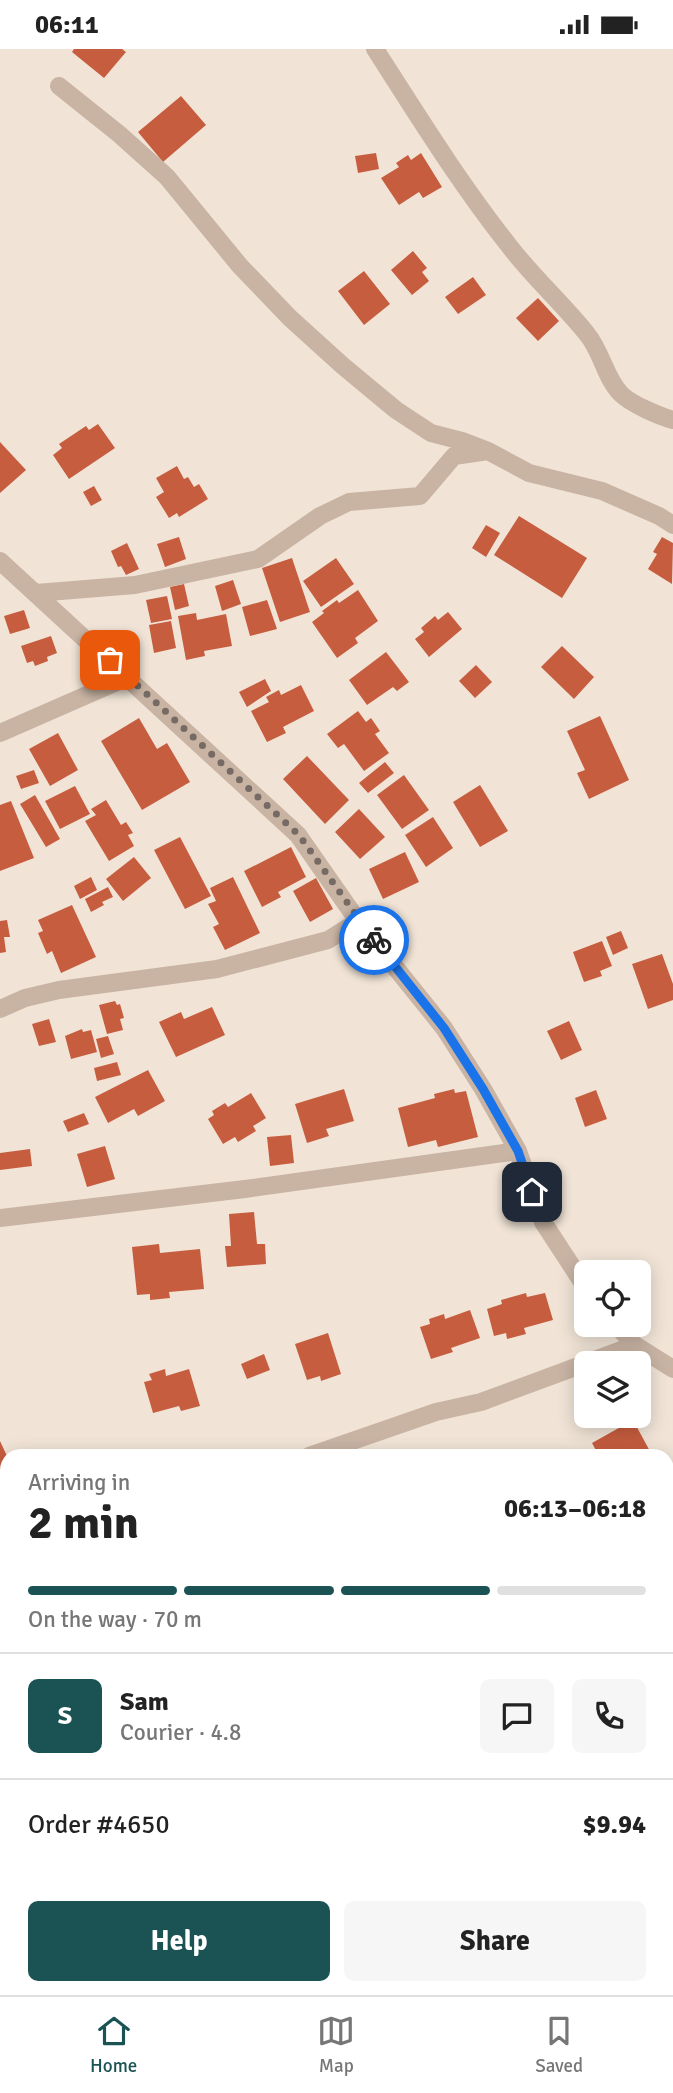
<!DOCTYPE html>
<meta charset="utf-8">
<style>
:root{--surface:#fff;--page:#f6f6f6;--text:#222;--muted:#767676;--line:#e0e0e0;--accent:#1b5355}
body{margin:0;font-family:Signika,sans-serif;background:var(--page);color:var(--text);height:100vh;display:flex;flex-direction:column;font-size:26px;white-space:nowrap}
*{box-sizing:border-box;margin:0}
p{font-size:23px;color:var(--muted)}
.icon{flex:none;width:38px;height:38px;fill:none;stroke:currentColor;stroke-width:2;stroke-linecap:round;stroke-linejoin:round}
.map{position:relative;flex:1;overflow:hidden}
.side{position:absolute;left:0px;top:1400px;width:674px;height:546px;display:flex;flex-direction:column;background:var(--surface);border-radius:21px 21px 0 0;box-shadow:0 4px 18px #0003}
.side>*{flex:none}
.fabs{position:absolute;left:574px;top:1211px;display:grid;gap:14px}
.fabs a{display:grid;place-items:center;width:77px;height:77px;border-radius:10px;background:var(--surface);box-shadow:0 4px 18px #0003;font-size:35px}
.pin{position:absolute;display:grid;place-items:center;width:60px;height:60px;color:#fff;margin:-30px;border-radius:14px;box-shadow:0 4px 10px #0006}
.courier{position:absolute;display:grid;place-items:center;width:70px;height:70px;margin:-35px;border:5px solid #1a73e8;border-radius:50%;background:#fff;color:#222;box-shadow:0 2px 9px #0007}
.summary em{font-style:normal;font-weight:800}
.summary div{display:flex;flex-direction:column-reverse}
.summary{display:flex;align-items:center;justify-content:space-between;height:119px;padding:0 28px}
h1{font-size:46px;font-weight:800;line-height:52px}
.bar{display:grid;grid-template-columns:repeat(4,1fr);gap:10px 7px;align-content:center;height:84px;padding:0 28px}
.bar i{height:9px;border-radius:5px;background:var(--line)}
.bar .current{background:var(--accent)}
.bar p{grid-column:span 4}
.line{display:flex;align-items:center;gap:18px;padding:0 28px;border-top:2px solid var(--line)}
.line div{flex:1}
.round{display:grid;place-items:center;flex:none;width:74px;height:74px;border-radius:10px;background:var(--page)}
.primary-button{display:flex;gap:14px;margin-top:auto;padding:14px 28px}
.primary-button a{flex:1;height:80px;border-radius:10px;background:var(--accent);color:#fff;font-size:28px;font-weight:800;line-height:80px;text-align:center}
.primary-button a+a{background:var(--page);color:var(--text)}
.status{display:flex;justify-content:space-between;align-items:center;height:49px;padding:0 35px;background:var(--surface);direction:ltr}
.status svg{height:19px;fill:currentColor}
.tabs{display:flex;justify-content:space-around;align-items:center;height:98px;border-top:2px solid var(--line);background:var(--surface);font-size:19px;color:var(--muted)}
.tabs a{display:grid;justify-items:center;gap:4px}
.tabs .current{color:var(--accent)}
.map>svg:first-child{display:block}
</style>
<div class="status"><b>06:11</b><svg viewBox="0 0 49 12"><path d="M0 12V9h3v3zM5 12V6h3v6zM10 12V3h3v9zM15 12V0h3v12zM26 1h20v11H26zM47 4h2v5h-2z"/></svg></div>
<div class="map">
<svg width="673" height="1946" viewBox="0 0 673 1946">
<rect width="100%" height="100%" fill="#f1e4d7"/>
<path fill="#c75d3f" d="M74 0H122L126 3 104 29 72 3Z
M181 47 206 76 163 113 138 83Z
M376 104 379 120 358 124 355 107Z
M421 104 442 138 423 149 419 143 399 156 381 129 399 118 396 114 408 106 411 111Z
M413 202 427 219 422 223 429 232 412 246 391 221Z
M364 222 390 255 364 276 338 242Z
M473 228 486 246 458 265 445 248Z
M538 249 559 272 538 292 516 269Z
M98 375 115 399 69 430 53 406 62 399 59 395 86 377 89 381Z
M0 393 26 421 0 444Z
M177 417 184 430 188 428 194 438 199 435 208 450 179 468 177 464 169 469 156 448 164 443 156 429Z
M94 437 102 451 91 457 83 443Z
M519 467 587 509 562 549 494 506Z
M486 476 500 484 486 508 472 499Z
M179 488 186 510 165 518 157 495Z
M662 488 673 494 672 535 648 520 657 505 653 503Z
M127 494 139 520 126 526 121 517 118 518 111 502Z
M292 509 310 563 280 573 262 519Z
M336 509 354 535 321 558 303 532Z
M233 531 241 555 222 562 215 537Z
M184 535 189 557 175 561 170 538Z
M358 541 378 572 355 589 358 594 337 609 312 573 324 564 322 562 337 551 339 554Z
M167 547 172 570 151 574 146 551Z
M267 551 277 580 250 587 242 558Z
M24 561 30 579 10 585 4 567Z
M448 563 462 580 429 608 415 590 424 583 421 579 435 567 438 571Z
M196 564 197 571 226 565 232 597 204 602 205 607 186 611 178 567Z
M171 572 176 599 154 604 149 576Z
M51 587 57 604 47 608 48 612 35 617 33 612 27 614 21 597Z
M562 597 594 628 574 650 541 618Z
M386 603 409 633 397 642 393 638 367 656 349 631Z
M476 616 492 633 475 649 459 632Z
M265 630 271 642 247 658 239 643Z
M301 636 314 662 283 678 286 684 267 693 251 662 269 653 266 648 279 641 281 646Z
M358 662 366 673 371 669 380 682 375 685 389 704 364 722 344 695 338 699 327 685Z
M600 667 629 731 589 750 577 724 585 721 567 682Z
M139 669 157 700 167 694 190 733 142 761 101 692Z
M58 684 78 721 50 737 29 700Z
M307 707 349 751 325 775 283 730Z
M385 713 394 724 368 744 359 734Z
M34 721 39 734 21 740 16 727Z
M404 726 429 761 402 780 377 746Z
M480 736 508 782 480 798 453 753Z
M75 737 90 765 60 780 45 752Z
M35 746 60 790 46 798 20 755Z
M106 751 121 776 126 773 133 784 128 786 134 797 109 812 85 772 96 766 91 760Z
M11 752 34 809 0 822V756Z
M359 760 385 788 360 810 335 783Z
M433 768 453 799 426 818 405 786Z
M180 788 211 847 185 860 154 801Z
M291 798 306 828 278 843 281 848 262 858 244 822Z
M405 803 419 833 383 850 369 820Z
M134 808 151 829 123 852 106 830Z
M91 828 97 841 80 850 74 837Z
M233 828 260 884 225 901 213 878 219 875 208 855 216 852 210 839Z
M316 829 333 860 310 873 293 842Z
M108 838 113 848 102 853 104 856 91 863 85 850Z
M72 856 96 908 61 924 52 902 47 905 38 884 43 882 38 871Z
M7 871 10 888H4L6 903 0 904V872Z
M621 882 628 899 613 906 606 888Z
M602 892 612 917 600 922 602 927 584 933 573 903Z
M662 905 673 935V951L648 960 632 915Z
M115 952 117 956 120 955 124 969 120 970 123 981 107 985 99 956Z
M212 958 225 986 176 1008 159 973 181 963 184 970Z
M49 970 56 993 39 997 32 975Z
M569 972 582 1001 561 1011 547 982Z
M82 980 83 983 91 981 97 1003 71 1010 65 987Z
M108 987 114 1005 101 1009 96 990Z
M117 1013 121 1026 97 1032 94 1019Z
M148 1021 165 1052 138 1067 134 1060 108 1074 95 1048Z
M344 1040 354 1072 326 1080 329 1087 307 1094 295 1055Z
M454 1040 455 1044 466 1042 478 1088 438 1098 436 1091 408 1098 398 1059 435 1049 434 1045Z
M596 1041 607 1070 585 1078 575 1049Z
M251 1044 266 1069 253 1077 256 1082 238 1093 235 1088 223 1095 208 1070 214 1066 212 1062 225 1054 228 1058Z
M84 1064 89 1075 68 1083 63 1072Z
M291 1086 294 1114 270 1117 267 1088Z
M105 1097 115 1130 87 1138 77 1105Z
M30 1100 32 1117 0 1121V1104Z
M254 1163 257 1195H265L266 1215 227 1218 225 1197H231L229 1165Z
M159 1195 160 1204 200 1200 204 1240 169 1243 170 1249 150 1251V1245L137 1246 132 1198Z
M526 1244 527 1248 545 1244 553 1271 524 1279 526 1285 507 1290 506 1284 494 1287 487 1260 502 1255 501 1251Z
M470 1261 480 1289 451 1299 453 1303 431 1310 420 1278 430 1275 429 1270 444 1265 445 1270Z
M328 1284 341 1325 321 1332 320 1327 307 1331 295 1295Z
M264 1305 270 1321 247 1330 241 1315Z
M165 1320 166 1327 189 1320 200 1357 181 1362 179 1357 153 1364 144 1333 152 1331 149 1325Z
M633 1371 651 1404 647 1407H599L592 1394Z
M0 1392 7 1407V1424L2 1427 4 1433 0 1435Z
M0 1692H7V1716H0Z
M673 1727V1755L667 1757V1729Z
M7 1732V1763L0 1765V1733Z
M0 1776 7 1777V1806H0Z
M0 1811H7V1851L0 1850Z
M0 1861H7V1894L0 1893Z
M60 1939H112L111 1946H59Z"/>
<g fill="none" stroke-linecap="round" stroke-linejoin="round">
<path stroke="#c9b4a4" stroke-width="18" d="M375 0C418 67 460 135 510 198 534 229 563 255 587 285 602 303 605 329 621 345 631 355 659 367 673 371
M59 37 119 85 167 128 240 217 290 269 343 317 396 361 431 384 462 392 488 402
M0 512 298 786 358 872 444 979 483 1040 518 1102 543 1173 586 1239
M36 544 135 536 258 510 320 467 349 453 420 447 454 407 488 402 529 424 602 442 659 467 673 476
M0 684 128 628
M0 960 25 949 59 941 217 920 328 891 358 872
M0 1169 245 1140 518 1102
M616 1276 635 1296 673 1320
M309 1407 436 1363 481 1353 635 1296
M0 1519 7 1517
M667 1911 673 1910
M453 1939 454 1946
M611 1939V1946
M495 1946 515 1939"/>
</g>
<g fill="none" stroke-linecap="round" stroke-linejoin="round">
<path stroke="#766b64" stroke-width="7" stroke-dasharray="0 12.6" d="M110 611 299 786 374 891"/>
<path stroke="#1a73e8" stroke-width="9" d="M374 891 444 979 483 1040 518 1102 532 1143"/>
</g>
</svg>
<div class="fabs">
<a><svg class="icon" aria-label="locate" viewBox="0 0 24 24"><circle cx="12" cy="12" r="6"/><path d="M12 2v4M12 18v4M2 12h4M18 12h4"/></svg></a>
<a><svg class="icon" aria-label="layers" viewBox="0 0 24 24"><path d="M12 4l9 5-9 5-9-5zM3 14l9 5 9-5"/></svg></a>
</div>
<div class="pin" style="left:110px;top:611px;background:#ea580c"><svg class="icon" aria-label="bag" viewBox="0 0 24 24"><path d="M5 8h14l-1 12H6zM9 8a3 3 0 0 1 6 0"/></svg></div>
<div class="pin" style="left:532px;top:1143px;background:#1f2937"><svg class="icon" aria-label="home" viewBox="0 0 24 24"><path d="M3 11l9-7 9 7M6 9v11h12V9"/></svg></div>
<div class="courier" style="left:374px;top:891px"><svg class="icon" aria-label="bike" viewBox="0 0 24 24"><circle cx="6" cy="16" r="4"/><circle cx="18" cy="16" r="4"/><path d="M6 16l4-8h5l3 8M10 8l3 8H6M13 5h3"/></svg></div>
<section class="side">
<div class="summary"><div><h1>2 min</h1><p>Arriving in</p></div><em>06:13–06:18</em></div>
<div class="bar"><i class="current"></i><i class="current"></i><i class="current"></i><i></i><p>On the way · 70 m</p></div>
<div class="line" style="height:126px"><b class="round" style="background:var(--accent);color:#fff">S</b><div><b>Sam</b><p>Courier · 4.8</p></div><a class="round"><svg class="icon" aria-label="chat" viewBox="0 0 24 24"><path d="M4 5h16v11H9l-5 4z"/></svg></a><a class="round"><svg class="icon" aria-label="phone" viewBox="0 0 24 24"><path d="M5 4h4l2 5-3 2q2 4 5 5l2-3 5 2v4C11 20 4 13 5 4z"/></svg></a></div>
<div class="line" style="height:91px"><div>Order #4650</div><b>$9.94</b></div>
<div class="primary-button"><a>Help</a><a>Share</a></div>
</section>
</div>
<nav class="tabs">
<a class="current"><svg class="icon" aria-label="home" viewBox="0 0 24 24"><path d="M3 11l9-7 9 7M6 9v11h12V9"/></svg>Home</a>
<a><svg class="icon" aria-label="map" viewBox="0 0 24 24"><path d="M3 6l6-2 6 2 6-2v14l-6 2-6-2-6 2zM9 4v14M15 6v14"/></svg>Map</a>
<a><svg class="icon" aria-label="saved" viewBox="0 0 24 24"><path d="M7 4h10v16l-5-4-5 4z"/></svg>Saved</a>
</nav>
